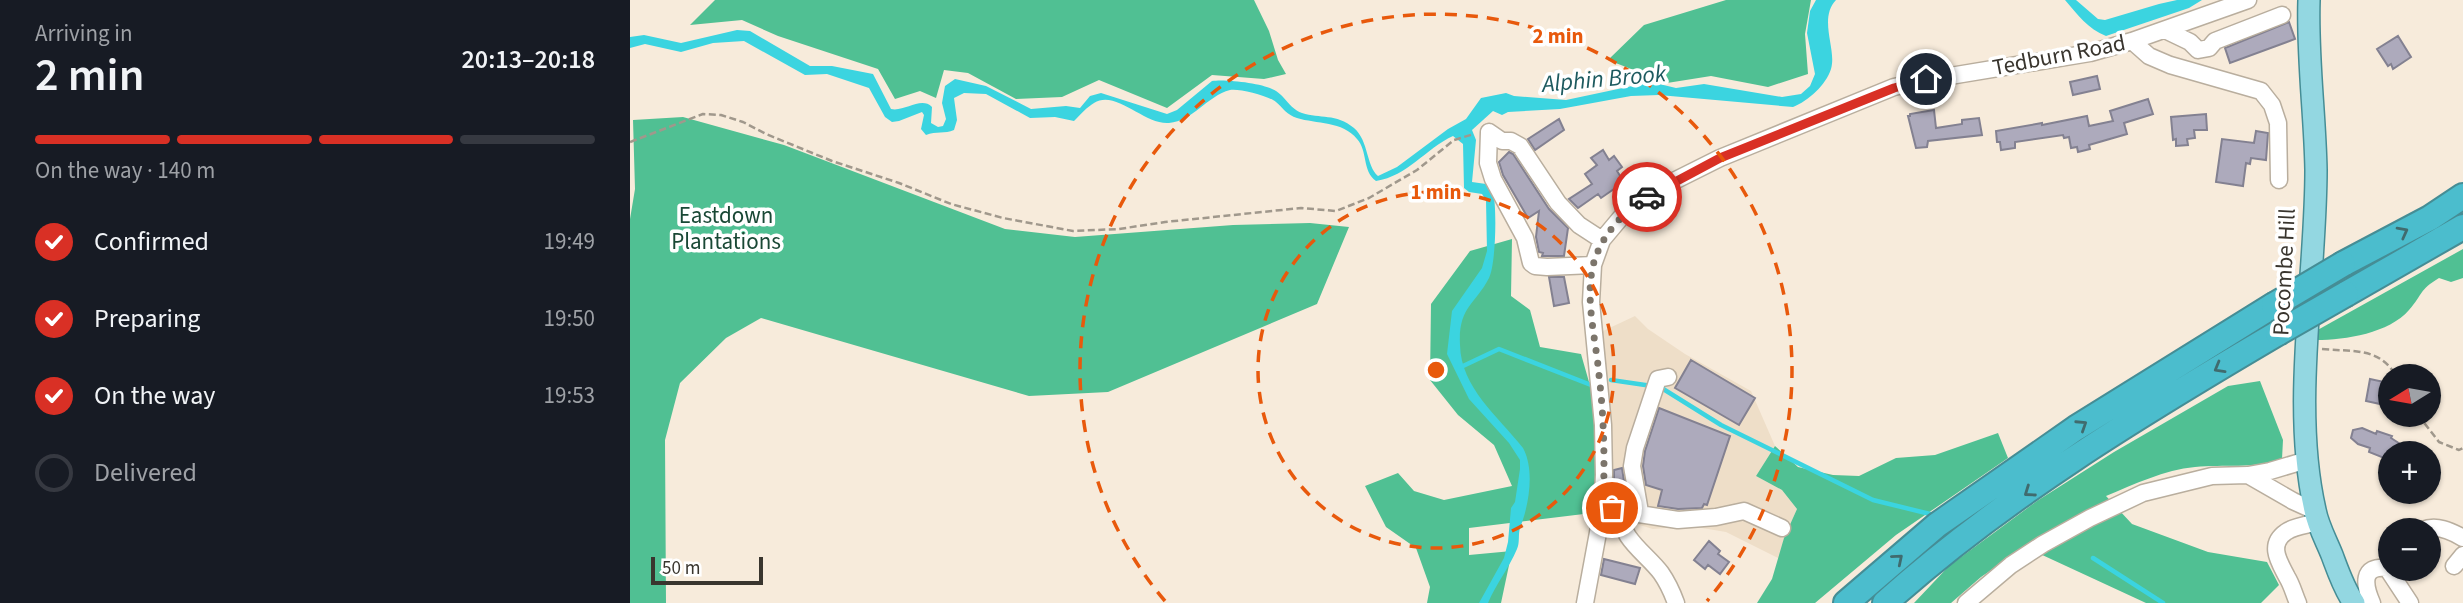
<!DOCTYPE html>
<meta charset="utf-8">
<style>
:root{--surface:#171b24;--page:#242831;--text:#f1f3f6;--muted:#9ea1a6;--line:#363941;--accent:#d93025}
body{margin:0;font-family:"Source Sans 3",sans-serif;background:var(--page);color:var(--text);height:100vh;display:flex;flex-direction:column;font-size:26px;white-space:nowrap}
*{box-sizing:border-box;margin:0}
p{font-size:23px;color:var(--muted)}
.icon{flex:none;width:38px;height:38px;fill:none;stroke:currentColor;stroke-width:2;stroke-linecap:round;stroke-linejoin:round}
.map{position:relative;flex:1;overflow:hidden}
.drawer{display:flex;flex-direction:column;background:var(--surface);width:630px}
.drawer>*{flex:none}
.needle{width:46px;rotate:259deg}
.controls{position:absolute;left:1748px;top:364px;display:grid;gap:14px}
.controls a{display:grid;place-items:center;width:63px;height:63px;border-radius:50%;background:var(--surface);box-shadow:0 2px 5px #0004;font-size:35px}
.scale{position:absolute;left:21px;bottom:18px;width:112px;box-sizing:border-box;padding-left:7px;border:4px solid #39352e;border-top:0;font-size:19px;line-height:24px;white-space:nowrap;color:#39352e;-webkit-text-stroke:5px #fff;paint-order:stroke}
.pin{position:absolute;display:grid;place-items:center;width:60px;height:60px;color:#fff;margin:-30px;border:4px solid #fff;border-radius:50%;box-shadow:0 2px 7px #0007}
.courier{position:absolute;display:grid;place-items:center;width:70px;height:70px;margin:-35px;border:5px solid #d93025;border-radius:50%;background:#fff;color:#222;box-shadow:0 2px 9px #0007}
.headline em{font-style:normal;font-weight:600}
.headline div{display:flex;flex-direction:column-reverse}
.headline{display:flex;align-items:center;justify-content:space-between;height:119px;padding:0 35px}
h1{font-size:46px;font-weight:600;line-height:52px}
.bar{display:grid;grid-template-columns:repeat(4,1fr);gap:10px 7px;align-content:center;height:84px;padding:0 35px}
.bar i{height:9px;border-radius:5px;background:var(--line)}
.bar .active{background:var(--accent)}
.bar p{grid-column:span 4}
ol{padding:0 35px;list-style:none}
li{display:flex;align-items:center;gap:21px;height:77px}
li p{margin-inline-start:auto}
li .icon{padding:7px;border-radius:50%;background:var(--accent);color:#fff;stroke-width:4}
li:last-child{color:var(--muted)}
li i{width:38px;height:38px;border:4px solid var(--line);border-radius:50%}
main{display:flex;flex:1;min-height:0}
.map>svg:first-child{display:block}
</style>
<main>
<section class="drawer">
<div class="headline"><div><h1>2 min</h1><p>Arriving in</p></div><em>20:13–20:18</em></div>
<div class="bar"><i class="active"></i><i class="active"></i><i class="active"></i><i></i><p>On the way · 140 m</p></div>
<ol>
<li><svg class="icon" aria-label="check" viewBox="0 0 24 24"><path d="M5 12l5 5 9-10"/></svg>Confirmed<p>19:49</p></li>
<li><svg class="icon" aria-label="check" viewBox="0 0 24 24"><path d="M5 12l5 5 9-10"/></svg>Preparing<p>19:50</p></li>
<li><svg class="icon" aria-label="check" viewBox="0 0 24 24"><path d="M5 12l5 5 9-10"/></svg>On the way<p>19:53</p></li>
<li><i></i>Delivered</li>
</ol>
</section>
<div class="map">
<svg width="1833" height="603" viewBox="0 0 1833 603">
<rect width="100%" height="100%" fill="#f7ebdb"/>
<path fill="#eedec8" d="M1005 316 1018 329 1055 354 1121 391 1145 446 1126 476 1152 490 1167 509 1154 538 1150 559 1096 532 1060 526 1023 529 979 516 982 440 973 331Z"/>
<path fill="#50c093" d="M85 0H624L639 31 648 60 656 74 634 79 582 75 537 108 469 80 432 97 386 99 338 73 314 70 306 98 290 91 265 99 248 69 148 36 112 20 60 25Z
M1096 0H1181L1175 34 1178 74 1138 87 1081 76 1037 83 978 60 1014 25Z
M53 117 154 145 375 229 445 237 603 225 680 223 719 227 687 304 478 392 399 396 131 318 96 338 50 383 35 440 36 603H0V219L5 189 3 120Z
M882 239 881 296 900 310 910 347 951 354 967 410 971 477 962 513 839 528V555L882 551 871 603H797L800 587 786 548 756 527 735 486 768 473 784 491 814 500 882 486 864 445 828 415 800 380 801 304 840 251Z
M1833 249V278L1821 282 1809 278C1789 290 1793 294 1779 310 1759 333 1716 340 1686 340L1684 332Z
M1630 381 1653 440 1652 459C1624 469 1594 464 1565 467 1534 470 1505 484 1476 496L1502 524 1578 552 1637 562 1649 585 1631 603H1516L1395 547 1351 577 1321 603H1284L1319 566 1407 501 1484 452 1598 386Z
M1368 433 1378 458 1266 535 1185 603H1127L1142 579 1154 538 1167 509 1152 490 1126 476 1145 446 1168 467 1203 475 1229 476 1266 458 1305 455Z"/>
<path fill="#3bd4e0" d="M1186 0H1206C1188 19 1207 49 1201 69 1196 85 1178 101 1163 107L1029 95 1001 96 930 109 878 112 872 115 863 111 842 130 846 140 842 182 856 184C860 187 861 187 863 192 867 206 866 264 859 278 845 305 828 307 830 345 831 388 868 416 893 448 905 470 899 505 890 528 888 534 890 543 887 549 879 568 866 584 858 603H849L874 558 878 542 881 508 885 502 890 469V460L879 443 839 399 817 354 822 311 852 268 857 251 856 200 852 194 839 192 834 188 833 144 823 136C795 149 778 176 746 181 732 171 738 151 727 139 713 121 686 124 667 118 657 115 653 108 646 102 639 96 608 88 600 90 577 96 563 121 539 123 514 125 486 89 464 103 457 107 450 115 444 121L425 117 400 118 356 94 334 93 324 98 327 120 324 130C315 134 306 131 296 135L291 129 294 115 292 112 269 121 262 122 255 117 239 88 197 74 175 75 114 41 83 43 51 52 15 44 0 48V37L14 35 51 43 107 30 120 31 180 66H202L243 74 261 109C275 112 291 96 302 107L301 123 308 127 313 126 316 119 312 103 315 86 325 79 356 86 401 109 436 106 450 108 460 96 471 93 537 114 547 110 582 81C595 79 630 83 642 89 655 94 658 108 672 113 690 119 706 113 724 128 739 141 736 166 748 176L767 167 818 129 836 119 851 98 876 93 884 96 936 100 1021 82 1046 88 1074 84 1152 97 1171 94 1180 86 1185 74 1177 33 1180 11Z
M1435 0H1446L1468 19 1475 20 1529 4 1547 0H1572L1559 8 1476 36C1458 29 1447 14 1435 0Z"/>
<g fill="none" stroke-linecap="round" stroke-linejoin="round">
<path stroke="#3bd4e0" stroke-width="4.5" d="M829 366H833L869 349 961 385
M981 380 1022 386
M1030 387 1091 425 1243 500 1300 514
M1463 558 1533 603"/>
</g>
<path fill="#adaabc" stroke="#838191" stroke-width="2" d="M1659 22 1665 39 1600 63 1595 48Z
M1768 36 1781 57 1763 69 1761 64 1758 66 1747 49Z
M1467 76 1470 89 1443 95 1440 82Z
M1518 99 1523 114 1494 123 1497 134 1459 145 1460 149 1448 152 1447 147 1441 148 1439 137 1434 138 1433 135 1385 142V148L1371 150 1370 142H1367L1366 131 1412 123V125L1457 116 1459 126 1483 121 1480 111Z
M1304 110 1306 128 1332 124V120L1349 118 1352 135 1298 141 1297 147 1286 148 1278 116H1280V114Z
M1576 114 1577 130H1564L1565 138 1557 139 1558 145 1546 146V139L1543 140 1541 117Z
M929 119 934 130 905 150 898 139Z
M1626 131 1638 133 1636 160 1621 158 1620 164 1616 163 1613 186 1586 182 1592 139 1624 143Z
M973 150 979 160 984 156 992 167 987 171 994 182 971 198 968 194 948 208 939 199 962 184 955 174 967 165 961 158Z
M879 152 883 154 919 209 938 228 934 256H912L913 253 909 252 906 237 909 211 898 218 873 175 869 162Z
M919 277H934L939 303 924 306Z
M1061 360 1125 398 1109 425 1045 388Z
M1740 379 1754 382 1750 404 1736 401Z
M1029 408 1100 436 1077 505 1074 504 1072 508 1048 509 1028 506 1032 490 1016 485 1013 466 1015 451Z
M1732 428 1746 434 1747 431 1762 436 1761 438 1784 453H1760V456L1755 454 1754 458 1739 452 1740 448 1728 444 1721 438 1723 430Z
M992 468 997 501H995L988 499 984 479V470Z
M1079 541 1090 551 1088 554 1099 562 1090 574 1078 565 1075 569 1064 560Z
M974 559 1010 568 1005 584 971 575Z"/>
<g fill="none" stroke-linecap="round" stroke-linejoin="round">
<g stroke="#b9ae9e" stroke-width="19">
<path id="minor" d="M1535 30 1560 42 1568 50 1579 48 1585 41 1652 15
M1502 41 1519 56 1540 65 1631 91 1642 105 1648 123 1649 180
M859 132 858 163 863 179 895 238 901 263 905 266 917 267 963 265
M859 132 872 141H881L890 146 928 203 949 225 972 240
M1618 475 1663 501 1685 511
M982 508 990 511C990 539 1016 553 1031 573 1038 583 1042 592 1046 603
M990 511 1048 520 1086 517 1114 511 1152 528
M1010 512 1002 466 1005 448 1028 379 1038 377
M1793 530C1806 524 1821 531 1833 538
M1824 566 1833 555
M955 603 972 511 974 475 973 425 961 302 963 265 972 240 993 215 1013 199 1038 184 1090 158 1264 87 1296 80 1460 53 1502 41 1618 0
M1336 603 1381 565 1413 544 1460 518 1513 493 1582 476 1618 475 1640 471 1677 460
M1668 603C1664 594 1662 585 1657 577 1650 563 1637 545 1656 532 1664 526 1678 525 1688 522
M1742 603C1734 585 1731 565 1757 568L1780 603"/>
</g>
<g stroke="#458d95" stroke-width="24">
<path id="major" d="M1679 0C1677 57 1685 114 1686 170 1686 279 1661 405 1685 510 1688 526 1696 540 1702 555 1708 571 1714 589 1724 603"/>
</g>
<g stroke="#458d95" stroke-width="28">
<path id="highway" d="M1713 264 1800 218 1833 196
M1716 294 1833 227
M1216 603 1307 525 1446 428 1644 305
M1255 603C1373 497 1512 413 1648 333"/>
</g>
<path stroke="#a0988c" stroke-width="2.5" stroke-dasharray="7 3.5" stroke-linecap="butt" d="M0 142 73 114 91 115 113 122 136 134 202 161 269 183 321 204 373 218 443 231 489 229 535 222 671 208 706 211 739 198 787 170 824 140 844 134
M1692 349C1723 352 1750 347 1766 376
M1788 415 1809 442 1829 450 1833 448"/>
<use href="#minor" stroke="#fff" stroke-width="16"/>
<use href="#major" stroke="#93d7e1" stroke-width="21"/>
<use href="#highway" stroke="#4bbdcd" stroke-width="24"/>
<g stroke="#458d95" stroke-width="28" stroke-linecap="butt">
<path id="highway-bridge" d="M1644 305 1713 264
M1648 333 1716 294"/>
</g>
<use href="#highway-bridge" stroke="#4bbdcd" stroke-width="24"/>
</g>
<defs><path id="oneway-chevron" d="M-2-3.5L2.5 0L-2 3.5" fill="none" stroke-width="1.6" stroke-linecap="round" stroke-linejoin="round" transform="scale(1.75)"/></defs>
<g stroke="#406b6e">
<use href="#oneway-chevron" transform="translate(1773 232) rotate(-28)"/>
<use href="#oneway-chevron" transform="translate(1589 368) rotate(150)"/>
<use href="#oneway-chevron" transform="translate(1452 425) rotate(-33)"/>
<use href="#oneway-chevron" transform="translate(1399 492) rotate(145)"/>
<use href="#oneway-chevron" transform="translate(1268 559) rotate(-40)"/>
</g>
<g fill="none" stroke-linecap="round" stroke-linejoin="round">
<path stroke="#7c756b" stroke-width="7" stroke-dasharray="0 12.6" d="M982 508 973 504C975 461 974 418 969 375 966 339 954 297 964 262 972 235 993 212 1017 197"/>
<path stroke="#d93025" stroke-width="9" d="M1017 197 1090 158 1264 88 1296 79"/>
</g>
<g fill="none" stroke="#e8590c" stroke-width="3.5" stroke-dasharray="12 9">
<circle cx="806" cy="370" r="178"/>
<path d="M535 601A356 356 0 1 1 1077 601"/>
</g>
<g text-anchor="middle" dominant-baseline="central" stroke-width="7" stroke-linejoin="round" paint-order="stroke">
<g font-size="23" fill="#39352e" stroke="#fff">
<text transform="translate(1429 55) rotate(-11)">Tedburn Road</text>
<text transform="translate(1654 272) rotate(-87)">Pocombe Hill</text>
</g>
<g font-size="23" fill="#194835" stroke="#fff">
<text x="96" y="215">Eastdown<tspan x="96" dy="26">Plantations</tspan></text>
</g>
<g font-size="24" font-style="italic" fill="#1d5a5f" stroke="#fff">
<text transform="translate(974 79) rotate(-5)">Alphin Brook</text>
</g>
</g>
<circle cx="806" cy="370" r="10" fill="#e8590c" stroke="#fff" stroke-width="3.5"/>
<g font-size="21" text-anchor="middle" font-weight="bold" fill="#e8590c" stroke="#fff" stroke-width="7" stroke-linejoin="round" paint-order="stroke">
<text x="928" y="43">2 min</text>
<text x="806" y="199">1 min</text>
</g>
</svg>
<div class="controls">
<a><svg class="needle" viewBox="-14 -14 28 28"><path d="M0-13l5 13h-10z" fill="#e53935"/><path d="M0 13l5-13h-10z" fill="#9ea1a6"/></svg></a>
<a>+</a>
<a>−</a>
</div>
<div class="scale">50 m</div>
<div class="pin" style="left:982px;top:508px;background:#ea580c"><svg class="icon" aria-label="bag" viewBox="0 0 24 24"><path d="M5 8h14l-1 12H6zM9 8a3 3 0 0 1 6 0"/></svg></div>
<div class="pin" style="left:1296px;top:79px;background:#1f2937"><svg class="icon" aria-label="home" viewBox="0 0 24 24"><path d="M3 11l9-7 9 7M6 9v11h12V9"/></svg></div>
<div class="courier" style="left:1017px;top:197px"><svg class="icon" aria-label="car" viewBox="0 0 24 24"><path d="M5 17H2v-5l4-1 3-4h7l3 4 3 1v5h-3M9 17h6M6 11h13"/><circle cx="7" cy="17" r="2"/><circle cx="17" cy="17" r="2"/></svg></div>
</div>
</main>
